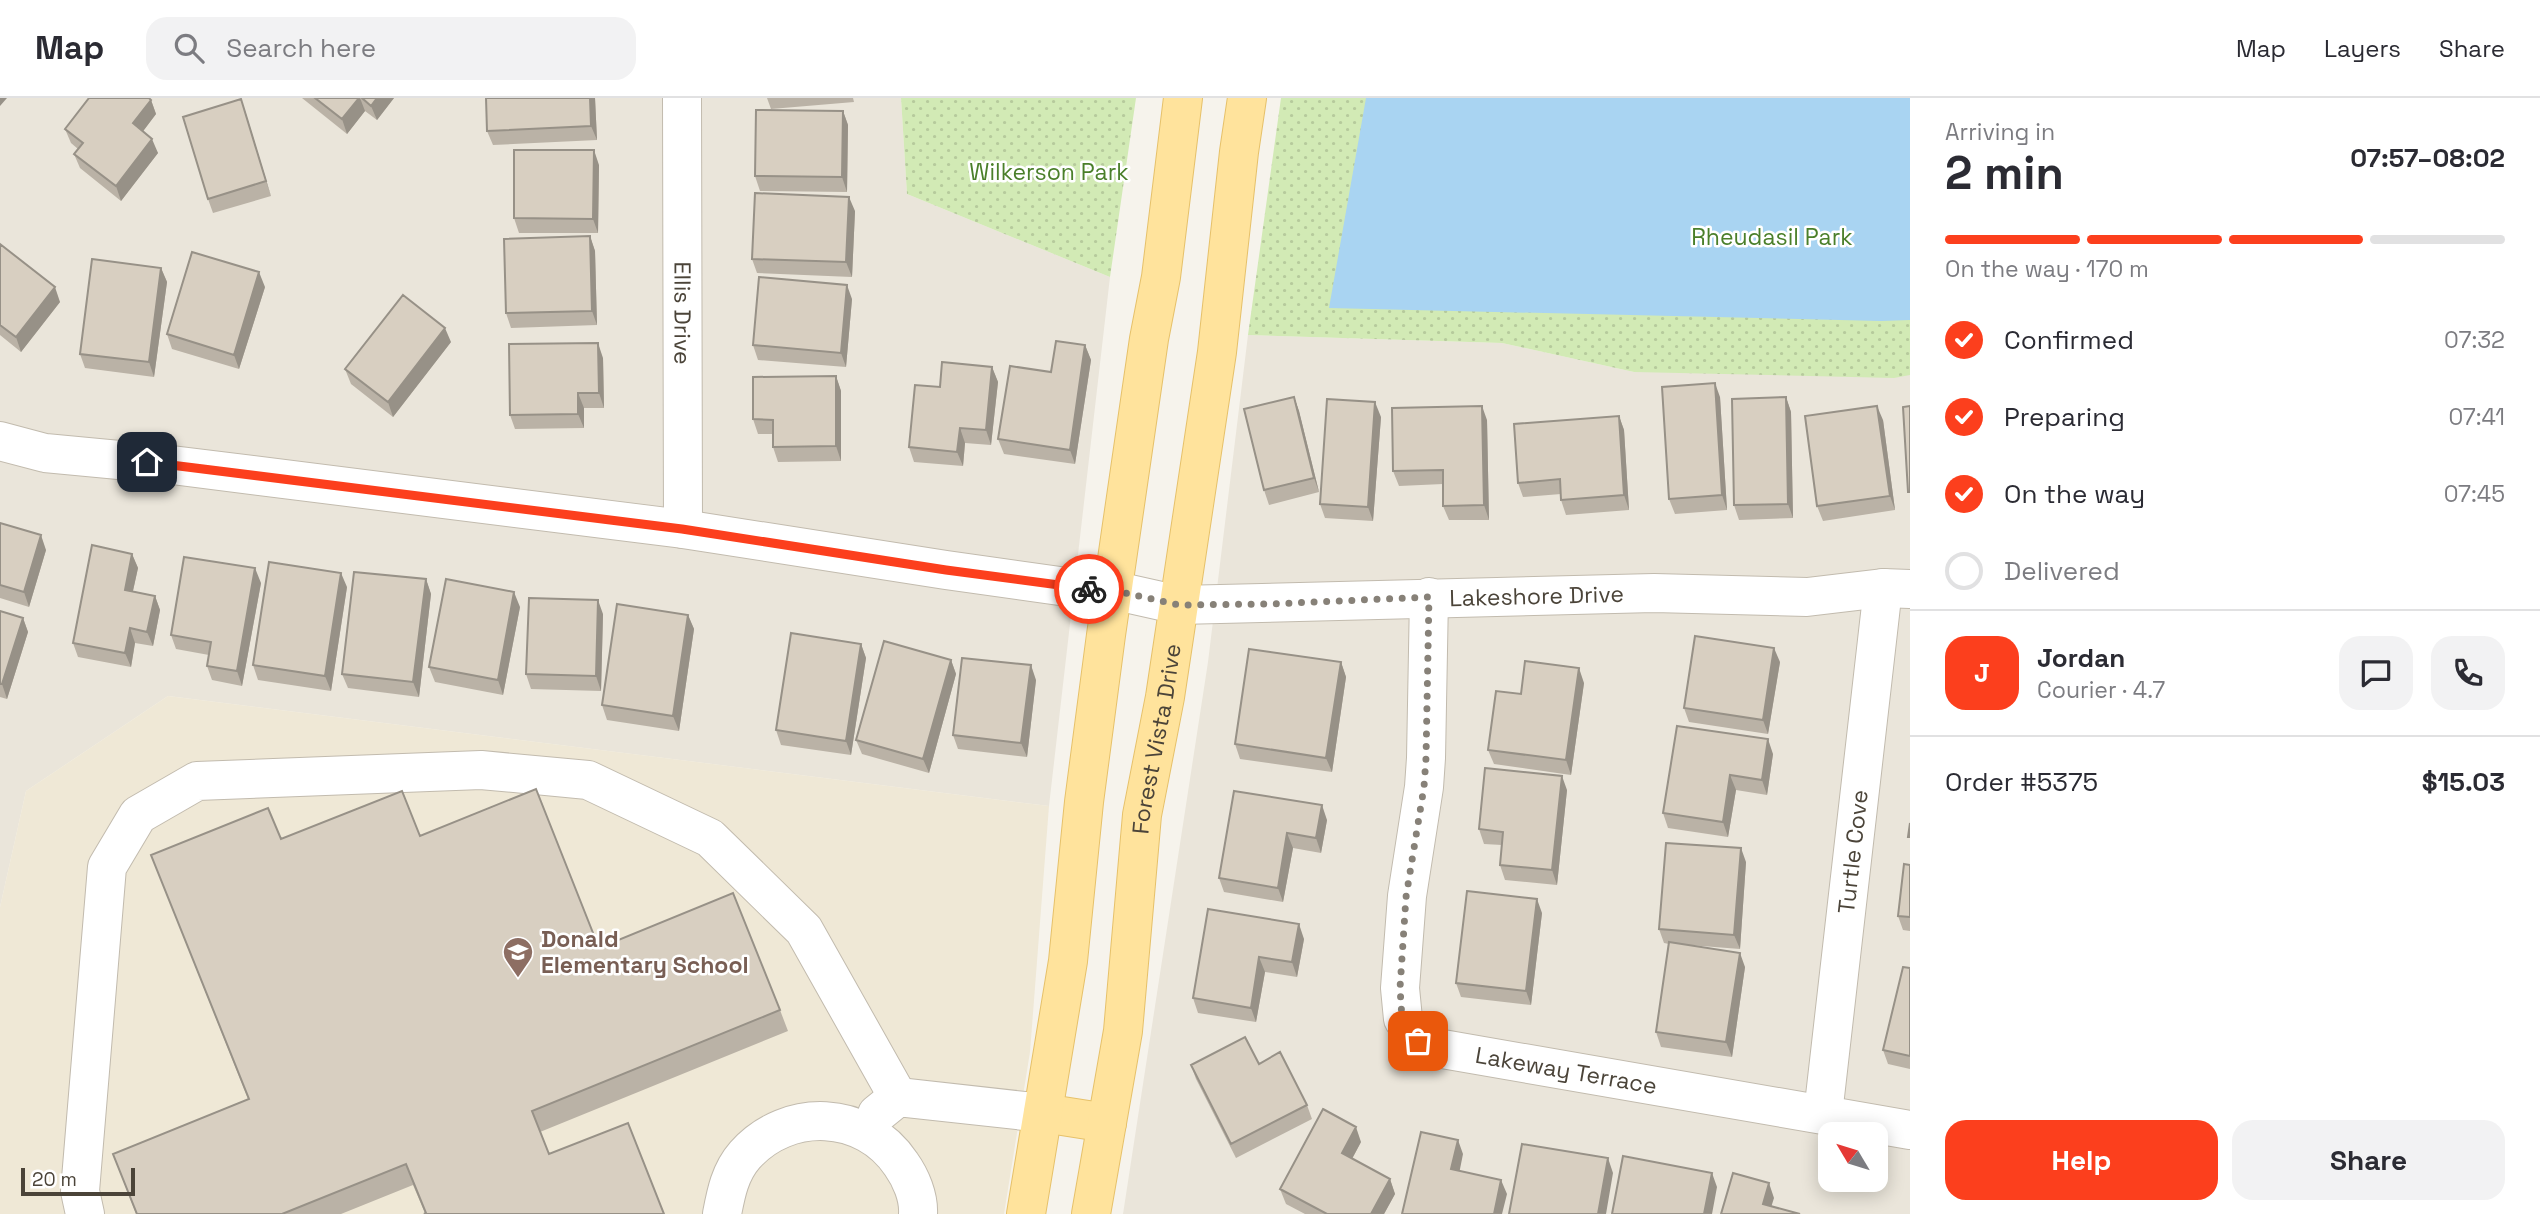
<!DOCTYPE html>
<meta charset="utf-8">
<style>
:root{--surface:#fff;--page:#f2f2f3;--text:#2b2b33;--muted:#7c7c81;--line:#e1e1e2;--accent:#fc3f1d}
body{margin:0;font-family:"Space Grotesk",sans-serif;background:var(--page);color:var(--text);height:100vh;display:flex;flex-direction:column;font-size:26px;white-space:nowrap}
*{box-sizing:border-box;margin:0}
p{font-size:23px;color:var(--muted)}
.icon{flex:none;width:38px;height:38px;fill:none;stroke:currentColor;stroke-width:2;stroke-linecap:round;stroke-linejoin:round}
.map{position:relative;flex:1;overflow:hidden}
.panel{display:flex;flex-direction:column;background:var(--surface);width:630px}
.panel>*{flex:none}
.needle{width:46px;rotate:308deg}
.tools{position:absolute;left:1818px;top:1024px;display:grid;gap:14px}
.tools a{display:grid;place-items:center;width:70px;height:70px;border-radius:14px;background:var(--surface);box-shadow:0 4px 18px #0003;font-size:35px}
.scale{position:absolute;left:21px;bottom:18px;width:114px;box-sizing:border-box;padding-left:7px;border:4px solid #4b4439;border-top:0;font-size:19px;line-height:24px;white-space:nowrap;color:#4b4439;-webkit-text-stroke:5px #fff;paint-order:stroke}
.pin{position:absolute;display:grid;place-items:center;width:60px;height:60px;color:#fff;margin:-30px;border-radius:14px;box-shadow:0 4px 10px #0006}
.courier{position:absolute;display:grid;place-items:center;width:70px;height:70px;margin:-35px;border:5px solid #fc3f1d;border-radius:50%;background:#fff;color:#222;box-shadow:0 2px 9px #0007}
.overview em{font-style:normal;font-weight:700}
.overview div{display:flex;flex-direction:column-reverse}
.overview{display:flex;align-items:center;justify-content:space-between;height:119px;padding:0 35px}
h1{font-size:46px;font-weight:700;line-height:52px}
.bar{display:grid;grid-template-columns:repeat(4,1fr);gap:10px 7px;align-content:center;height:84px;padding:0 35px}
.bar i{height:9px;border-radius:5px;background:var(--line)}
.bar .active{background:var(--accent)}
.bar p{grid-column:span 4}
.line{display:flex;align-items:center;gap:18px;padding:0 35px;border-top:2px solid var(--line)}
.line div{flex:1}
.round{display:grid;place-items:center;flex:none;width:74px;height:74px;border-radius:21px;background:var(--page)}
ol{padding:0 35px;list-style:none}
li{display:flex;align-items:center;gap:21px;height:77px}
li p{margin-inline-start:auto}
li .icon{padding:7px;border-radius:50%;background:var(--accent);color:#fff;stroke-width:4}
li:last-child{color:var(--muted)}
li i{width:38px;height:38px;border:4px solid var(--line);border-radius:50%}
.action{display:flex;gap:14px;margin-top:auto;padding:14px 35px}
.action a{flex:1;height:80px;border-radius:21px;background:var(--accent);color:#fff;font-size:28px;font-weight:700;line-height:80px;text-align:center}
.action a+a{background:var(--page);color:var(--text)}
header{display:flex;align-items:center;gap:42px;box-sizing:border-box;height:98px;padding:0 35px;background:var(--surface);border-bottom:2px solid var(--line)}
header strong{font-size:33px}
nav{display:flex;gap:38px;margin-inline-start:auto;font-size:24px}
.search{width:490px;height:63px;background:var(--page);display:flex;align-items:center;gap:18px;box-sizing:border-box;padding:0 24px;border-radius:21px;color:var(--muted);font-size:26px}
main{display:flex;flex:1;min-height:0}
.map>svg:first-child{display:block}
</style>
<header>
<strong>Map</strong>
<div class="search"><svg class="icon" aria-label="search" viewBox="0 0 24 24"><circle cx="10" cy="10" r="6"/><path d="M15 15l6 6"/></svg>Search here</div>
<nav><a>Map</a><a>Layers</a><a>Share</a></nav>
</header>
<main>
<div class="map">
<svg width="1910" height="1116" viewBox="0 0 1910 1116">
<defs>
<pattern id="green-dots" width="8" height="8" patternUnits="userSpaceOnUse" patternTransform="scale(1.75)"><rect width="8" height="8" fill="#d2eab5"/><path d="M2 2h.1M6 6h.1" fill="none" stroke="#b6ca9c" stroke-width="1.8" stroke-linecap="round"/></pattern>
</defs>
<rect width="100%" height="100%" fill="#f6f3ec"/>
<path fill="#eae5da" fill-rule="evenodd" d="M0 0H901L907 96 1110 179 1049 708 168 598 26 693 0 809Z
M1248 237 1502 245 1634 274 1910 260V1116H1123L1208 564ZM1830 1036H1876V1082H1830Z"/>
<path fill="#efe8d6" d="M168 598 1049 708 1030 954 1004 1116H0V809L26 693Z"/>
<path fill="url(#green-dots)" d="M901 0H1136L1110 179 907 96Z
M1281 0H1910V277L1894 280 1634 274 1502 245 1248 237Z"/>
<path fill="#a9d4f2" d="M1366 0H1910V222L1881 223 1329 210Z"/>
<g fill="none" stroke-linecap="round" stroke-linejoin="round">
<g stroke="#c2bbae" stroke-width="40">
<g id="minor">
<path id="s1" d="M682 0 683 431"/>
<path id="s2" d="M0 343 45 355 172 367 683 431 946 472 1081 491 1112 492 1179 507 1654 495 1807 499 1883 490 1910 491"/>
<path id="s3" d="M1429 499 1426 660 1424 689 1407 798 1400 890 1403 921 1418 943 1431 949 1910 1032"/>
<path d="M877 1016 898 999 1043 1015"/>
<path id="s4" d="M1823 1016 1883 490"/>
<path d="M85 1116 80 1093 107 769 138 717 197 683 481 672 588 682 710 740 804 832 898 999"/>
<path d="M722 1116C726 1095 730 1074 745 1057 788 1009 865 1012 901 1066 911 1080 919 1099 918 1116"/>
</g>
</g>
<g stroke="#e6c16a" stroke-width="40">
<g id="major">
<path d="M1043 1015 1107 1025"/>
<path d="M1026 1116 1068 863 1084 704 1106 537 1149 241 1161 179 1183 0"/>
<path id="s5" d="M1091 1116 1123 933 1142 717 1165 599 1217 254 1239 54 1247 0"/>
</g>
</g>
<use href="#minor" stroke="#fff" stroke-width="38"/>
<use href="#major" stroke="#ffe39c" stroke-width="38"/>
</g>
<path fill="#bab2a6" d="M302 0H394L377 22 365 13 347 36Z
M486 0H595L597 42 493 47 487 33Z
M767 0H853L854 4 771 11Z
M241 1 271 98 213 115 208 101Z
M151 2 156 16 143 33 158 55 121 103 80 70 74 56 78 51 71 45 65 31Z
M843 13 848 27 847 94 760 93 755 78Z
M599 67 598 135H519L514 120Z
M855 113 852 179 757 175 752 161Z
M590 138 595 153 597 227 511 230 506 215Z
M0 146 60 204 21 254 0 237Z
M161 170 167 184 154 279 85 270 80 256Z
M265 189 239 271 172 251 167 236Z
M852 201 846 269 758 262 753 247Z
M451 244 393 319 351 286 345 271Z
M1085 247 1091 262 1075 366 1004 356 998 341 1051 274Z
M603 260 604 310H584V330L515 331 510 317Z
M992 269 998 284 991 347 965 345 963 368 914 364 909 349 940 289Z
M836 278 841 293V363L778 364 773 349V336H758L753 321Z
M1294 299 1299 313 1319 394 1269 407 1264 392Z
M1720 299 1727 412 1675 416 1669 401Z
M1786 299 1791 314 1793 420 1739 422 1734 407Z
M1619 318 1624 332 1629 412 1566 417 1561 402V396L1523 399 1518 385Z
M1381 319 1373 423 1325 420 1320 406Z
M1487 322 1489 422H1449L1443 408V386L1399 388 1393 373Z
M1883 322 1895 412 1823 423 1817 408Z
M0 425 46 452 29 509 0 500Z
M132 456 138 470 133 493 155 498 160 512 153 548 135 545 131 569 78 559 73 545Z
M426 481 431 496 419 599 348 590 342 576Z
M261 485 242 588 212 582 207 568 209 557 176 551 171 537Z
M347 489 331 593 258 582 253 567Z
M520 509 503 597 435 584 429 569Z
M0 513 23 520 28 534 7 601 0 599Z
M603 516 601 593 531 591 526 576Z
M688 517 694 531 679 633 607 622 602 607Z
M861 546 866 560 851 657 781 647 776 632Z
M951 562 956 576 929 675 862 656 856 642Z
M1341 564 1346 579 1332 674 1240 661 1235 646Z
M1780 564 1768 636 1689 624 1684 610Z
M1036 582 1027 659 958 651 953 637Z
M1584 585 1571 677 1494 666 1488 652 1521 596Z
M1677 628 1773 656 1767 697 1736 692 1728 739 1668 730 1663 715Z
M1567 692 1557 787 1505 782 1500 767 1502 747 1484 746 1479 731Z
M1234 693 1327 722 1321 755 1293 750 1283 804 1224 794 1219 780Z
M420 738 599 850 780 912 788 933 540 1034 549 1056 425 1115 413 1087 341 1116H136L113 1056 248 1001 151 757 281 741Z
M1746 764 1740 851 1689 847 1745 869 1732 959 1661 949 1656 934 1669 846 1664 845 1659 831Z
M1910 767V833L1903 832 1898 818Z
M1208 811 1304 841 1297 879 1265 874 1256 924 1198 915 1193 900Z
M1542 815 1531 907 1461 899 1456 885Z
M1910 870V971L1888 966 1883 952Z
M1259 966 1307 1007 1312 1021 1236 1060 1196 981 1191 967Z
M1361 1044 1352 1061 1390 1081 1395 1096 1384 1116H1305L1286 1106 1280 1091Z"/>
<path fill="#979187" d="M0 0H7L0 8Z
M359 0H360L365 13 347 36 342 21Z
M377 0H394L377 22 371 8Z
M590 0H595L597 42 591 28Z
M241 1 246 16 271 98 266 83Z
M151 2 156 16 138 40 133 25Z
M843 13 848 27 847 94 842 79Z
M152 41 158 55 121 103 116 88Z
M594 52 599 67 598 135 593 121Z
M849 99 855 113 852 179 846 164Z
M590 138 595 153 597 227 592 213Z
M161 170 167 184 154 279 149 264Z
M259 174 265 189 239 271 234 257Z
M847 187 852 201 846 269 841 255Z
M55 189 60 204 21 254 16 239Z
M445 230 451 244 393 319 388 304Z
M598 245 603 260 604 310 599 295Z
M1085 247 1091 262 1075 366 1070 352Z
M992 269 998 284 991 347 986 332Z
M836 278 841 293V363L836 348Z
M1715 285 1720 299 1727 412 1722 397Z
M578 295 584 310V330L578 316Z
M1294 299 1299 313 1319 394 1314 380Z
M1786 299 1791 314 1793 420 1788 406Z
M1375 304 1381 319 1373 423 1368 409Z
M1482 308 1487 322 1489 422 1484 407Z
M1877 308 1883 322 1895 412 1890 398Z
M1619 318 1624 332 1629 412 1624 397Z
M960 330 965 345 963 368 957 354Z
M41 437 46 452 29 509 24 494Z
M132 456 138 470 130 506 125 492Z
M255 470 261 485 242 588 237 573Z
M341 475 347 489 331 593 325 578Z
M426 481 431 496 419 599 413 584Z
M514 494 520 509 503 597 498 582Z
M155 498 160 512 153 548 147 534Z
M598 502 603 516 601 593 596 578Z
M688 517 694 531 679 633 673 618Z
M23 520 28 534 7 601 2 586Z
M130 530 135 545 131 569 125 555Z
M861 546 866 560 851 657 846 643Z
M1774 550 1780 564 1768 636 1763 622Z
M951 562 956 576 929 675 923 661Z
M1341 564 1346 579 1332 674 1326 660Z
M1031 567 1036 582 1027 659 1021 645Z
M1579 570 1584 585 1571 677 1566 662Z
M1768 641 1773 656 1767 697 1762 682Z
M1730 677 1736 692 1728 739 1723 724Z
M1562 678 1567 692 1557 787 1552 772Z
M1322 707 1327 722 1321 755 1316 740Z
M1287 735 1293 750 1283 804 1278 790Z
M1741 750 1746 764 1740 851 1734 837Z
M1537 801 1542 815 1531 907 1526 893Z
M1299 826 1304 841 1297 879 1292 864Z
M1740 855 1745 869 1732 959 1726 944Z
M1259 859 1265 874 1256 924 1251 910Z
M1356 1029 1361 1044 1347 1070 1342 1055Z
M1458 1042 1463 1056 1457 1086 1451 1071Z
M1608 1060 1613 1075 1606 1116H1598Z
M1712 1075 1717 1089 1712 1116H1704Z
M1390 1081 1395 1096 1384 1116H1371Z
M1501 1082 1507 1096 1502 1116H1494Z
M1769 1085 1774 1100 1769 1116 1763 1106Z"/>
<path fill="#d8cfc1" stroke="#979187" stroke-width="2" d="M89 0H149L151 2 133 25 152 41 116 88 74 56 83 45 65 31Z
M315 0H359L342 21Z
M362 0H377L371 8Z
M486 0H590L591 28 487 33Z
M241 1 266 83 208 101 183 19Z
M756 12 843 13 842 79 755 78Z
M514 52H594L593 121 514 120Z
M755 95 849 99 846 164 752 161Z
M590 138 592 213 506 215 504 141Z
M0 146 55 189 16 239 0 227Z
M192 154 259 174 234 257 167 236Z
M92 161 161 170 149 264 80 256Z
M759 179 847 187 841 255 753 247Z
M403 197 445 230 388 304 345 271Z
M1056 243 1085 247 1070 352 998 341 1010 268 1051 274Z
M598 245 599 295H578V316L510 317 509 246Z
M942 264 992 269 986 332 960 330 957 354 909 349 915 287 940 289Z
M836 278V348L773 349V322L753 321V279Z
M1715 285 1722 397 1669 401 1662 289Z
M1294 299 1314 380 1264 392 1244 311Z
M1786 299 1788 406 1734 407 1732 301Z
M1327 301 1375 304 1368 409 1320 406Z
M1482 308 1484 407 1443 408V372L1393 373 1392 310Z
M1877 308 1890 398 1817 408 1805 318Z
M1910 308V394H1908L1903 309Z
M1619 318 1624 397 1561 402 1560 381 1518 385 1514 326Z
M0 425 41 437 24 494 0 487Z
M92 447 132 456 125 492 155 498 147 534 130 530 125 555 73 545Z
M184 459 255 470 237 573 207 568 211 544 171 537Z
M269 464 341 475 325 578 253 567Z
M354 474 426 481 413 584 342 576Z
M446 481 514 494 498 582 429 569Z
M529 500 598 502 596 578 526 576Z
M617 506 688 517 673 618 602 607Z
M0 513 23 520 2 586H0Z
M791 535 861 546 846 643 776 632Z
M1695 538 1774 550 1763 622 1684 610Z
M884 543 951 562 923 661 856 642Z
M1249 551 1341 564 1326 660 1235 646Z
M962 560 1031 567 1021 645 953 637Z
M1525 563 1579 570 1566 662 1488 652 1496 593 1521 596Z
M1677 628 1768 641 1762 682 1730 677 1723 724 1663 715Z
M1485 670 1562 678 1552 772 1500 767 1503 734 1479 731Z
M536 691 599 850 733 795 780 912 532 1013 549 1056 628 1025 664 1116H424L426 1115 406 1066 282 1116H137L113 1056 249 1001 151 757 268 710 281 741 402 693 420 738Z
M1234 693 1322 707 1316 740 1287 735 1278 790 1219 780Z
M1910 725V739H1908Z
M1666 745 1741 750 1734 837 1659 831Z
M1904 766 1910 767V819L1898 818Z
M1467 793 1537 801 1526 893 1456 885Z
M1208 811 1299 826 1292 864 1259 859 1251 910 1193 900Z
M1669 844 1740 855 1726 944 1656 934Z
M1903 869 1910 870V958L1883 952Z
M1245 939 1259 966 1280 954 1307 1007 1231 1046 1191 967Z
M1323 1011 1356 1029 1342 1055 1390 1081 1371 1116H1327L1280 1091Z
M1421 1034 1458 1042 1451 1071 1501 1082 1494 1116H1402Z
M1522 1046 1608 1060 1598 1116H1509Z
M1623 1058 1712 1075 1704 1116H1612Z
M1733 1075 1769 1085 1763 1106 1800 1116H1721Z"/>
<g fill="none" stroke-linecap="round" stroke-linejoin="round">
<path stroke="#878178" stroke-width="7" stroke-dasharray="0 12.6" d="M1089 491 1112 492 1179 507 1270 506 1429 499 1426 660 1424 689 1406 799 1400 890 1402 921 1418 943"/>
<path stroke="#fc3f1d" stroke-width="9" d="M147 364 682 431 946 472 1089 491"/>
</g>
<defs>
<g id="school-pin" transform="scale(1.575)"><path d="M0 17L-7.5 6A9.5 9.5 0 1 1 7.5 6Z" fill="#8d6e63" stroke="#fff"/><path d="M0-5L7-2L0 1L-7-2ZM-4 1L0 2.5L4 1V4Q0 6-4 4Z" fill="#fff"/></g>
</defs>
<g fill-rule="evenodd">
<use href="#school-pin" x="518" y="854"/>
</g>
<g text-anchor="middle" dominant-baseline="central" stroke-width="5" stroke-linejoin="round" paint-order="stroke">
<g font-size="23" fill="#4a7f2a" stroke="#fff">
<text x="1049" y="74">Wilkerson Park</text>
<text x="1772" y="139">Rheudasil Park</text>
</g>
<g font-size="23" fill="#4b4439" stroke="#fff">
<text stroke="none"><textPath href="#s1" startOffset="215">Ellis Drive</textPath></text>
<text stroke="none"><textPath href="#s2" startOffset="1549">Lakeshore Drive</textPath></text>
<text stroke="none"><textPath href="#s5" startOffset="480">Forest Vista Drive</textPath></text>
<text stroke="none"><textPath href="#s4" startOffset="264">Turtle Cove</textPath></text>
<text stroke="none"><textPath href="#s3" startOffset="602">Lakeway Terrace</textPath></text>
</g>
<g font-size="23" font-weight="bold" fill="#785e54" stroke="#fff" text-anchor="start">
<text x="541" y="841">Donald<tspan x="541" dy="26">Elementary School</tspan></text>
</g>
</g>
</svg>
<div class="tools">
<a><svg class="needle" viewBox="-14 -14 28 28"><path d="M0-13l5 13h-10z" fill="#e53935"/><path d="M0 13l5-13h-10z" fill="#7c7c81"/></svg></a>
</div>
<div class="scale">20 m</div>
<div class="pin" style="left:1418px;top:943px;background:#ea580c"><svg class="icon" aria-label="bag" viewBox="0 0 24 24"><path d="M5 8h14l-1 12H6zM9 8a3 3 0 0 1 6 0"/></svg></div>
<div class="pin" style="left:147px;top:364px;background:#1f2937"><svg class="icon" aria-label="home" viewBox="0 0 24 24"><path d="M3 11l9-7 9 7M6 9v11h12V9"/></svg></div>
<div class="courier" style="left:1089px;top:491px"><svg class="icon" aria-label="bike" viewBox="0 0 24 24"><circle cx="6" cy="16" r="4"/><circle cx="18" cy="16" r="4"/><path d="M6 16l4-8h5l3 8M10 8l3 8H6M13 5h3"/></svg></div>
</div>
<section class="panel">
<div class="overview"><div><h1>2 min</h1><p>Arriving in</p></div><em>07:57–08:02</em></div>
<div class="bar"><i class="active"></i><i class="active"></i><i class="active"></i><i></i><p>On the way · 170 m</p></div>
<ol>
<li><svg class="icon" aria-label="check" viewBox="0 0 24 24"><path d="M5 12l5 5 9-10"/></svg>Confirmed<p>07:32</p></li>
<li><svg class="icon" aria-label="check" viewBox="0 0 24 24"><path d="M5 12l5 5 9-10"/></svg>Preparing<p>07:41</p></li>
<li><svg class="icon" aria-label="check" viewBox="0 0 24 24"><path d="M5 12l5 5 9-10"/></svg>On the way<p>07:45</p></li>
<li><i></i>Delivered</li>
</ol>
<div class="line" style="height:126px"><b class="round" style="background:var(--accent);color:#fff">J</b><div><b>Jordan</b><p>Courier · 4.7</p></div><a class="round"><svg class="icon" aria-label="chat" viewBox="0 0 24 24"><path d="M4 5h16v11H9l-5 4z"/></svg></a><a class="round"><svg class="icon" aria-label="phone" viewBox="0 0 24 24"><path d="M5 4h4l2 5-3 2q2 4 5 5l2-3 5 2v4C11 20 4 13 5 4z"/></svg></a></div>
<div class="line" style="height:91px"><div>Order #5375</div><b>$15.03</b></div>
<div class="action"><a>Help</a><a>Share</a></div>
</section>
</main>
